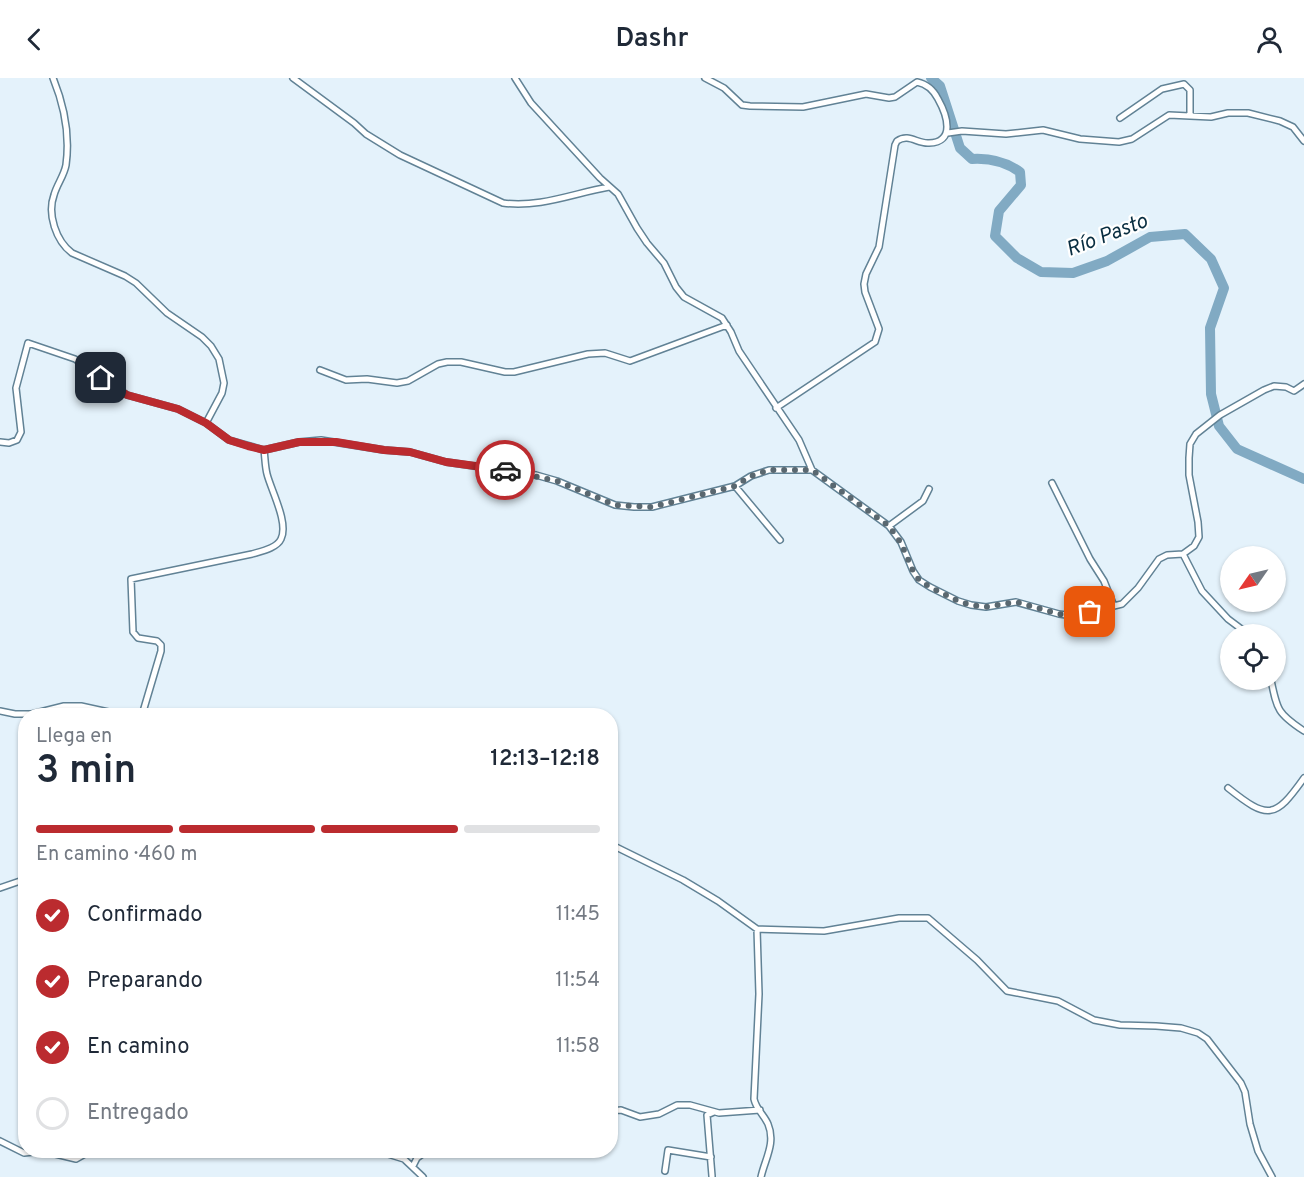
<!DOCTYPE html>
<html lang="es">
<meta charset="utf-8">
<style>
:root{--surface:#fff;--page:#f6f6f7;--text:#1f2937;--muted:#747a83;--line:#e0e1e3;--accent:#bb2b2f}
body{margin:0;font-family:Overpass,sans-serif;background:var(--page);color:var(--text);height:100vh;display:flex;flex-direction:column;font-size:22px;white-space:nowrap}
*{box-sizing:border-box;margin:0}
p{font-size:20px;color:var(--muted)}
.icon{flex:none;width:33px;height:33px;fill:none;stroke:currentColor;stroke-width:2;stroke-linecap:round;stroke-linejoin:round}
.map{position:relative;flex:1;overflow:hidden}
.panel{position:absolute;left:18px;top:630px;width:600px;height:450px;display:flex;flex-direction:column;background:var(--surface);border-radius:24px;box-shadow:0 2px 4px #0004}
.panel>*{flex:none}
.needle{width:39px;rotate:236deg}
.controls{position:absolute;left:1220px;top:468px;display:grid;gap:12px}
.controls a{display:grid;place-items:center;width:66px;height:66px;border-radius:50%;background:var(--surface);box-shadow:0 2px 4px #0004;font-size:30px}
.pin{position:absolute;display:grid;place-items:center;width:51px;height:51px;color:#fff;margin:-26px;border-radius:12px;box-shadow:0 3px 9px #0006}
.courier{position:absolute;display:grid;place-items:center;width:60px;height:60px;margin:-30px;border:4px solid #bb2b2f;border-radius:50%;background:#fff;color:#222;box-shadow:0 2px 8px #0007}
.head em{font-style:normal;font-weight:600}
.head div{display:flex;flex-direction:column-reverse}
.head{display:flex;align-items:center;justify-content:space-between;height:102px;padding:0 18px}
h1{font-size:39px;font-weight:600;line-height:45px}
.bar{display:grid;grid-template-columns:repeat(4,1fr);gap:9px 6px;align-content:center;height:72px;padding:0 18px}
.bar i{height:8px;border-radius:4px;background:var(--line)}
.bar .current{background:var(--accent)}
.bar p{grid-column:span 4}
ol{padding:0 18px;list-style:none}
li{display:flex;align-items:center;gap:18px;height:66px}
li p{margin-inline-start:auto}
li .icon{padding:6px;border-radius:50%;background:var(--accent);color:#fff;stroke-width:4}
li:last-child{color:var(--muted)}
li i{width:33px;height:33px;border:3px solid var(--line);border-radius:50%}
header{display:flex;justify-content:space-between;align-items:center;height:78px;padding:0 18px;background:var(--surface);font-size:27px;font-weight:600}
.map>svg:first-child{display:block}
</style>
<header><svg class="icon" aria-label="back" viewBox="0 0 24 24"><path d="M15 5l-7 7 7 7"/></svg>Dashr<svg class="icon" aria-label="person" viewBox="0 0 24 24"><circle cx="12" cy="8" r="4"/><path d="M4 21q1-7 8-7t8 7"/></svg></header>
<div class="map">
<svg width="1304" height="1099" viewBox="0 0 1304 1099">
<rect width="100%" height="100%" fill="#e4f2fb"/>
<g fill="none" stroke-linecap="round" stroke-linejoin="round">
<path stroke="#81aac3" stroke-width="10" d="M931 0 940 8 960 70 972 81C989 80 1006 84 1020 94L1021 107 999 133 995 158 1017 180 1041 194 1073 195 1107 183 1150 159 1185 156 1211 181 1224 210 1210 250 1211 316 1219 348 1237 371 1304 401"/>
<g stroke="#618295" stroke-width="8">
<path id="street" d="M53 0C64 27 70 58 66 87 64 98 57 106 54 117 47 136 56 163 72 175L125 198 136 205 167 235 202 259 211 268 219 281 224 305 222 315 206 345
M293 0 354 45 366 56 400 77 503 125C540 130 574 115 609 109
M515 0 531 25 600 100 618 116 637 150 647 165 664 185 676 209 684 219 722 240 731 254 739 273 799 362 812 392
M705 0 724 10 742 27 750 28 803 29 866 16 889 20 895 19 917 4C927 6 934 13 938 21 947 37 956 64 929 65 917 66 909 55 897 63L895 67 879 169 866 196 864 206 865 214 879 251 875 264 776 330
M1120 40 1162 11 1184 6 1190 12V38
M948 55 962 53 1006 56 1043 52 1080 61 1119 64 1132 61 1169 37 1211 39 1228 35H1248L1280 43 1293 49 1304 63
M320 292 346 302 367 301 397 305 408 303 438 286 447 284H461L505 294H514L588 276 605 275 630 283 727 247
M0 364 9 365 17 362 21 354 16 310 28 265 75 281 127 317 178 331 206 345 229 362 264 372 299 364 321 362 384 372 410 374 446 384 536 397 557 403 615 427 634 429H652L735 408 751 398 769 392H812L889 448 901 464 913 493 919 502 930 509 958 523 971 527 986 529 1016 524 1059 536 1073 538 1122 526 1138 510 1159 481 1167 477 1183 476 1194 468 1199 459 1198 444 1189 397V380L1190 366 1196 356 1220 337 1264 312 1274 308 1286 309 1294 313 1304 306
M1052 405 1090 481 1104 503 1114 528
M735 408 780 462
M889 448 923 423 929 411
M1183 476 1202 513 1228 541 1248 556
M1271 602C1277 632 1278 636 1304 653
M0 633 15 636H32L64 628H81L113 635 144 638
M142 637 161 573V567L157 563 138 560 133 554 131 501 252 476C262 473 277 470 281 461 289 445 271 412 267 396 265 388 265 379 264 372
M1228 710C1268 742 1275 741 1304 700
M610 766 683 802 718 823 757 851 824 853 899 840H928L977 882 1007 913 1058 923 1094 942 1120 947 1156 948 1181 950 1198 955 1207 961 1241 1005 1245 1014 1250 1046 1258 1073 1272 1099
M0 810 26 801
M757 851 759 916 754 1021C756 1031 764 1037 768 1046 776 1065 765 1081 761 1099
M610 1033 621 1032 640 1039 659 1036 677 1027H690L719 1035 760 1032
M0 1063 24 1075 43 1073 76 1081 92 1072
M375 1072 404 1081 423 1099
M413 1088 417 1080 428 1072
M665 1093 668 1072 711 1079
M712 1098 707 1037 714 1034"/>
</g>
<use href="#street" stroke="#fff" stroke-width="5"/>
</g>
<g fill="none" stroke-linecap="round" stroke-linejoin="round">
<path stroke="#5a6870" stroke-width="6" stroke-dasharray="0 10.8" d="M505 392 557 403 615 427 652 429 735 408 751 398 769 392H812L889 448 901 465 913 493 919 502 930 509 958 523 970 527 986 529 1016 524 1059 536 1073 538 1090 534"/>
<path stroke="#bb2b2f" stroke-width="8" d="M101 300 127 317 178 331 206 345 229 362 248 368 264 372 299 364H336L384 372 410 374 446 384 505 392"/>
</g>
<g text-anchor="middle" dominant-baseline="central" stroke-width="4.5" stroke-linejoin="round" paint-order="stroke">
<g font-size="21" font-style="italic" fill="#082d40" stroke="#fff">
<text transform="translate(1107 158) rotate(-21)">Río Pasto</text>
</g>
</g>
</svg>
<div class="controls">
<a><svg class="needle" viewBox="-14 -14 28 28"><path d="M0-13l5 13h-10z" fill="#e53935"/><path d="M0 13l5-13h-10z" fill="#747a83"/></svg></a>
<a><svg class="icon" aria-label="locate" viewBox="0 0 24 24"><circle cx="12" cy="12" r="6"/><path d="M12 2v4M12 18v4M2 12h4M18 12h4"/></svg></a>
</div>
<div class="pin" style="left:1090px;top:534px;background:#ea580c"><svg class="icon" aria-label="bag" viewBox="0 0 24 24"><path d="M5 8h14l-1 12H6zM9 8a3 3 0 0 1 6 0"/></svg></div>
<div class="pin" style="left:101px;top:300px;background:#1f2937"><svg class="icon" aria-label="home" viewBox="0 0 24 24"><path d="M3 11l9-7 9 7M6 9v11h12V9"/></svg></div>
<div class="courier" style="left:505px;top:392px"><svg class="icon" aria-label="car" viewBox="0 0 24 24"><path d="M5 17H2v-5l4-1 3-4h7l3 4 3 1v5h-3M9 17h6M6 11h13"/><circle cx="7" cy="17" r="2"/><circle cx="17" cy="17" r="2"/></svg></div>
<section class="panel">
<div class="head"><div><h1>3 min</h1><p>Llega en</p></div><em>12:13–12:18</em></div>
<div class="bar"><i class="current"></i><i class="current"></i><i class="current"></i><i></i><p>En camino · 460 m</p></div>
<ol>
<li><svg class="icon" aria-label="check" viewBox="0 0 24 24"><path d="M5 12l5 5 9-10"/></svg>Confirmado<p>11:45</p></li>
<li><svg class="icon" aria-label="check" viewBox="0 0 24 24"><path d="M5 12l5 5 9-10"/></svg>Preparando<p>11:54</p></li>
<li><svg class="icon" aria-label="check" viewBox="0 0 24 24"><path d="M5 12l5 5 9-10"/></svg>En camino<p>11:58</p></li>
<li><i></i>Entregado</li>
</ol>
</section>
</div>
